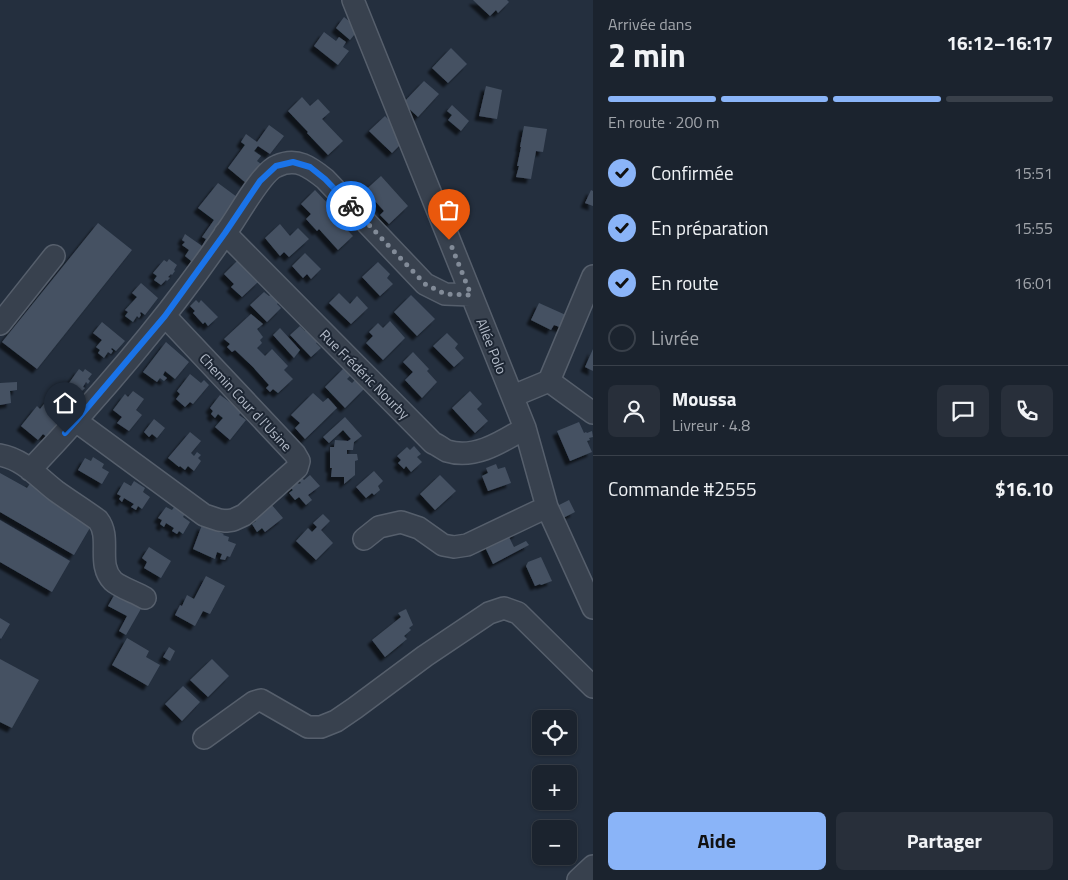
<!DOCTYPE html>
<html lang="fr">
<meta charset="utf-8">
<style>
:root{--surface:#1b232e;--page:#282f3a;--text:#f1f3f6;--muted:#a0a4aa;--line:#39404a;--accent:#8ab4f8}
body{margin:0;font-family:"Titillium Web",sans-serif;background:var(--page);color:var(--text);height:100vh;display:flex;flex-direction:column;font-size:19px;white-space:nowrap}
*{box-sizing:border-box;margin:0}
p{font-size:16px;color:var(--muted)}
.icon{flex:none;width:28px;height:28px;fill:none;stroke:currentColor;stroke-width:2;stroke-linecap:round;stroke-linejoin:round}
.map{position:relative;flex:1;overflow:hidden}
.sheet{display:flex;flex-direction:column;background:var(--surface);width:475px}
.sheet>*{flex:none}
.fabs{position:absolute;left:532px;top:710px;display:grid;gap:10px}
.fabs a{display:grid;place-items:center;width:45px;height:45px;border-radius:8px;background:var(--surface);box-shadow:0 1px 4px #0004,0 0 0 1px var(--line);font-size:25px}
.pin{position:absolute;display:grid;place-items:center;width:42px;height:42px;color:#fff;margin:-51px -21px;border-radius:50% 50% 50% 0;rotate:-45deg;box-shadow:0 0 5px #0007}
.pin .icon{rotate:45deg}
.courier{position:absolute;display:grid;place-items:center;width:50px;height:50px;margin:-25px;border:4px solid #1a73e8;border-radius:50%;background:#fff;color:#222;box-shadow:0 1px 6px #0007}
.headline em{font-style:normal;font-weight:700}
.headline div{display:flex;flex-direction:column-reverse}
.headline{display:flex;align-items:center;justify-content:space-between;height:85px;padding:0 15px}
h1{font-size:32px;font-weight:700;line-height:38px}
.bar{display:grid;grid-template-columns:repeat(4,1fr);gap:8px 5px;align-content:center;height:60px;padding:0 15px}
.bar i{height:6px;border-radius:4px;background:var(--line)}
.bar .on{background:var(--accent)}
.bar p{grid-column:span 4}
.line{display:flex;align-items:center;gap:12px;padding:0 15px;border-top:1px solid var(--line)}
.line div{flex:1}
.round{display:grid;place-items:center;flex:none;width:52px;height:52px;border-radius:8px;background:var(--page)}
ol{padding:0 15px;list-style:none}
li{display:flex;align-items:center;gap:15px;height:55px}
li p{margin-inline-start:auto}
li .icon{padding:5px;border-radius:50%;background:var(--accent);color:#111;stroke-width:4}
li:last-child{color:var(--muted)}
li i{width:28px;height:28px;border:2px solid var(--line);border-radius:50%}
.button{display:flex;gap:10px;margin-top:auto;padding:10px 15px}
.button a{flex:1;height:58px;border-radius:8px;background:var(--accent);color:#111;font-size:20px;font-weight:700;line-height:58px;text-align:center}
.button a+a{background:var(--page);color:var(--text)}
main{display:flex;flex:1;min-height:0}
.map>svg:first-child{display:block}
</style>
<main>
<div class="map">
<svg width="593" height="880" viewBox="0 0 593 880">
<defs>
<filter id="shadow"><feDropShadow dx="-4.5" dy="4.5" stdDeviation="1" flood-color="#0009"/></filter>
</defs>
<rect width="100%" height="100%" fill="#242f3e"/>
<path fill="#455162" filter="url(#shadow)" d="M473 0H507L509 2 498 13 496 10 490 16Z
M344 17 359 29 350 40 336 28Z
M324 32 336 41 339 37 346 42 343 47 349 51 338 65 314 46Z
M451 48 467 64 448 83 432 68Z
M424 81 439 94 418 117 403 103Z
M486 86 502 90 497 119 479 116Z
M302 97 310 106 318 99 330 112 322 119 343 141 328 155 307 133 308 132 288 111Z
M452 105 469 121 461 131 448 120 452 115 447 111Z
M385 116 407 138 392 153 369 131Z
M269 125 284 136 270 154 258 146 254 151 261 156 257 161 261 164 246 183 228 168 245 145 241 142 246 134 257 142Z
M524 126 547 129 543 152 536 151 531 179 516 177 519 166H517L521 147H520Z
M381 176 408 206 389 224 380 215 384 211 375 201 371 205 361 194Z
M218 183 237 197 224 216 230 220 196 265 185 256 189 250 182 245 185 242 182 240 185 234 202 246 206 239 202 237 214 220 198 208Z
M315 190 332 208 329 211 353 236 338 250 319 229 317 231 306 219 311 214 301 204Z
M591 190 593 191V206L585 203Z
M98 223 132 250 37 369 2 342Z
M280 224 290 236 298 228 309 239 289 257 284 252 280 256 265 238Z
M305 253 321 269 311 279 307 274 303 278 292 266Z
M169 259 177 265 174 270 175 271 172 275 171 274 168 277 170 278 167 281 166 280 161 285 154 280 157 276 153 273 164 260 167 262Z
M238 260 259 281 242 297 231 287 234 284 224 274Z
M378 262 390 274 387 278 393 284 380 296 362 277Z
M141 283 158 298 145 315 141 312 140 313 141 315 139 318 137 316 133 322 125 316 128 312 125 310 137 297 132 293Z
M264 292 269 296 272 294 279 302 277 304 281 308 267 322 250 305Z
M339 293 350 304 357 296 368 308 351 324 329 303Z
M411 295 435 319 417 336 394 312Z
M196 300 199 303 201 300 218 317 208 326 205 322 203 324 193 313 195 311 190 306Z
M539 303 568 316 562 328 554 325 551 330 531 320Z
M251 314 263 324 257 329 263 337 260 340 262 343 257 348 265 356 272 349 288 366 284 370 293 379 278 393 273 389 270 392 266 388 269 385 253 367 235 350 232 352 227 347 230 344 224 339Z
M390 321 405 338 383 360 366 343 373 336 369 332 378 323 383 328Z
M102 322 125 341 116 351 112 348 111 349 113 351 111 354 108 352 104 358 98 353 100 350 96 347 102 340 93 333Z
M300 326 305 331 308 328 320 340 316 343 321 348 311 357 290 335Z
M280 328 300 350 294 358 273 335Z
M447 333 458 344 455 348 464 358 454 367 433 346Z
M166 342 189 362 175 379 165 371 163 375 167 378 164 381 160 378 157 382 143 372Z
M593 349V371L585 367Z
M413 352 429 369 427 371 437 382 422 398 405 380 413 372 403 362Z
M344 368 351 375 347 379 352 383 355 380 364 389 345 408 325 387Z
M79 369 83 372 85 369 92 374 88 379 90 381 88 384 86 382 83 387 85 388 82 391 80 390 77 395 69 389 72 385 69 383Z
M190 374 201 383 204 380 209 385 193 404 190 402 185 407 176 399 180 394 177 391Z
M17 382V390L10 391 11 403 0 405V383Z
M133 391 144 399 136 410 142 415 129 431 117 423 122 417 113 410 125 394 128 397Z
M470 391 482 404 477 409 488 421 475 433 452 408Z
M313 393 323 402 328 398 337 408 305 439 295 428 300 423 291 415Z
M220 395 242 411 239 415 246 420 230 440 215 427 223 418 218 414 215 418 211 414 213 411 210 408Z
M58 396 67 404 62 410 65 413 57 422 59 424 47 437 43 434 38 440 21 426 37 406 40 409 48 399 52 402Z
M345 417 362 436 354 442 353 450H347V454H357L358 460 355 461V475L344 484V477H331L332 468H330V447H334L335 440 348 441 351 439 343 430 329 443 323 437Z
M154 419 165 428 157 438 152 434 149 437 144 432Z
M579 422 584 433 586 432 587 433 592 431 593 437 589 438 590 440 587 441 592 452 570 461 557 431Z
M190 432 201 441 191 453 194 456 197 452 201 455 198 458 201 461 194 471 188 466 185 470 180 466 179 467 168 458Z
M414 446 421 454 417 457 422 462 411 472 406 466 404 469 398 463 401 460 397 456 407 447 410 450Z
M93 457 104 464 102 468 109 472 102 484 78 470 85 458 91 461Z
M496 464 498 469 505 467 511 483 488 491 482 476 488 473 486 468Z
M374 471 383 481 378 486 380 490 374 495 372 493 366 498 356 487Z
M0 473 27 488 31 482 91 526 74 555 0 512Z
M310 475 320 486 308 495 312 500 306 505 299 497 295 500 289 493 293 490 290 487 296 482 299 484 301 483 299 480 302 478 304 480Z
M440 475 456 491 435 510 420 494Z
M134 481 145 488 143 492 150 497 142 509 138 506 136 510 131 507 134 504 124 498 122 502 119 499 121 496 117 494 124 482 131 486Z
M569 500 575 512 561 519 555 507Z
M271 504 283 518 265 532 262 528 257 532 252 524 256 521 249 513Z
M175 506 186 512 183 517 190 522 183 534 179 531 177 534 172 531 174 528 166 523 164 527 160 524 162 520 158 518 166 507 172 510Z
M323 514 330 521 321 530 333 543 316 560 296 541 308 528 312 532 317 527 313 523Z
M0 520 70 561 52 592 0 562Z
M202 525 224 534 223 535 229 537 228 541 236 544 230 557 227 556 225 560 220 559 222 554 217 552 215 559 193 549Z
M516 528 518 533 509 537 514 547 526 541 529 545 493 564 484 545Z
M149 547 171 561 161 578 144 568 147 562 142 558Z
M541 557 552 581 541 585 540 584 535 586 526 566 528 562Z
M206 576 225 586 210 614 203 611 195 626 175 615 180 605 182 606 187 595 194 599Z
M116 592 142 607 126 635 119 631 127 616 108 606Z
M406 609 413 625 409 628 411 630 404 636 407 639 385 657 372 640 401 617 398 613Z
M0 618 10 624 1 639 0 638Z
M127 638 149 651 146 657 160 665 148 686 112 665Z
M169 647 175 651 170 661 163 657Z
M0 659 39 680 12 728 0 722Z
M212 659 229 676 208 697 190 680Z
M183 686 200 702 182 721 165 704Z"/>
<g fill="none" stroke-linecap="round" stroke-linejoin="round">
<g stroke="#565f6c" stroke-width="24">
<path id="minor" d="M353 0 525 428 547 507 593 608
M225 233 433 443C438 445 443 449 447 451 475 460 503 441 525 428
M0 324 54 256
M549 381 593 276
M513 396 549 381 593 413
M76 421 204 515 219 520 226 521 233 520 244 515 297 468 299 461 295 454 165 316
M0 455C23 459 38 477 56 491 70 501 84 510 98 520 112 538 96 564 113 581 119 587 137 593 145 598
M30 470C103 393 172 313 231 225 240 212 263 171 277 166 297 157 310 167 325 179L425 284 445 294 471 295
M364 539 379 527 401 522 419 528 443 545 454 547 467 545 547 507
M204 738 254 702 261 700 308 727H321L336 721 355 708 425 656 489 613 504 608 518 613 593 687
M578 880 593 866"/>
</g>
<use href="#minor" stroke="#38414e" stroke-width="21"/>
</g>
<g fill="none" stroke-linecap="round" stroke-linejoin="round">
<path stroke="#828b98" stroke-width="5" stroke-dasharray="0 9" d="M351 206 425 284 445 294 471 295 449 240"/>
<path stroke="#1a73e8" stroke-width="6" d="M65 433 76 421 165 316 225 233 260 181 276 166 293 162 310 167 325 179 351 206"/>
</g>
<g text-anchor="middle" dominant-baseline="central" stroke-width="4" stroke-linejoin="round" paint-order="stroke">
<g font-size="14" fill="#b4bcc9" stroke="#1d2633">
<text transform="translate(492 346) rotate(68)">Allée Polo</text>
<text transform="translate(365 374) rotate(45)">Rue Frédéric Nourby</text>
<text transform="translate(246 402) rotate(47)">Chemin Cour d l'Usine</text>
</g>
</g>
</svg>
<div class="fabs">
<a><svg class="icon" aria-label="locate" viewBox="0 0 24 24"><circle cx="12" cy="12" r="6"/><path d="M12 2v4M12 18v4M2 12h4M18 12h4"/></svg></a>
<a>+</a>
<a>−</a>
</div>
<div class="pin" style="left:449px;top:240px;background:#ea580c"><svg class="icon" aria-label="bag" viewBox="0 0 24 24"><path d="M5 8h14l-1 12H6zM9 8a3 3 0 0 1 6 0"/></svg></div>
<div class="pin" style="left:65px;top:433px;background:#1f2937"><svg class="icon" aria-label="home" viewBox="0 0 24 24"><path d="M3 11l9-7 9 7M6 9v11h12V9"/></svg></div>
<div class="courier" style="left:351px;top:206px"><svg class="icon" aria-label="bike" viewBox="0 0 24 24"><circle cx="6" cy="16" r="4"/><circle cx="18" cy="16" r="4"/><path d="M6 16l4-8h5l3 8M10 8l3 8H6M13 5h3"/></svg></div>
</div>
<section class="sheet">
<div class="headline"><div><h1>2 min</h1><p>Arrivée dans</p></div><em>16:12–16:17</em></div>
<div class="bar"><i class="on"></i><i class="on"></i><i class="on"></i><i></i><p>En route · 200 m</p></div>
<ol>
<li><svg class="icon" aria-label="check" viewBox="0 0 24 24"><path d="M5 12l5 5 9-10"/></svg>Confirmée<p>15:51</p></li>
<li><svg class="icon" aria-label="check" viewBox="0 0 24 24"><path d="M5 12l5 5 9-10"/></svg>En préparation<p>15:55</p></li>
<li><svg class="icon" aria-label="check" viewBox="0 0 24 24"><path d="M5 12l5 5 9-10"/></svg>En route<p>16:01</p></li>
<li><i></i>Livrée</li>
</ol>
<div class="line" style="height:90px"><a class="round"><svg class="icon" aria-label="person" viewBox="0 0 24 24"><circle cx="12" cy="8" r="4"/><path d="M4 21q1-7 8-7t8 7"/></svg></a><div><b>Moussa</b><p>Livreur · 4.8</p></div><a class="round"><svg class="icon" aria-label="chat" viewBox="0 0 24 24"><path d="M4 5h16v11H9l-5 4z"/></svg></a><a class="round"><svg class="icon" aria-label="phone" viewBox="0 0 24 24"><path d="M5 4h4l2 5-3 2q2 4 5 5l2-3 5 2v4C11 20 4 13 5 4z"/></svg></a></div>
<div class="line" style="height:65px"><div>Commande #2555</div><b>$16.10</b></div>
<div class="button"><a>Aide</a><a>Partager</a></div>
</section>
</main>
